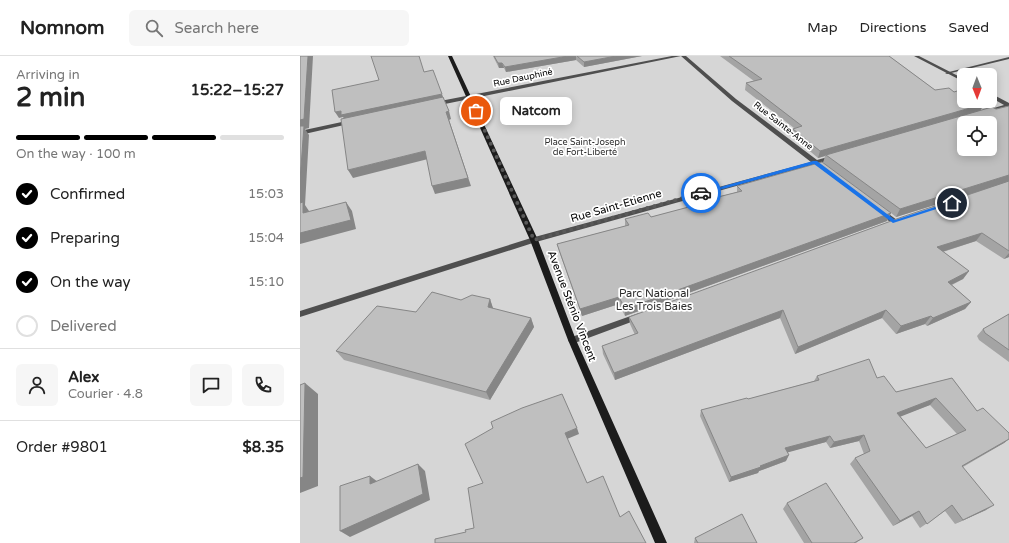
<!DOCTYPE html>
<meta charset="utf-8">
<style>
:root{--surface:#fff;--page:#f6f6f6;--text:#222;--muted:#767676;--line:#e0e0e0;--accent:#000}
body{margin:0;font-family:"Varela Round",sans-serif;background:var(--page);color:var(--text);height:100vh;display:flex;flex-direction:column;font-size:15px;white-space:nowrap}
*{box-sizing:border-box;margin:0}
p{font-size:13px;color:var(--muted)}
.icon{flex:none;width:22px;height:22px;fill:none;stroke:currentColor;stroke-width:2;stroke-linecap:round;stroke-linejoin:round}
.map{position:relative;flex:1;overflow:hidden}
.panel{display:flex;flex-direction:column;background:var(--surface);width:300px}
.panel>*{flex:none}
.needle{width:26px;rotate:179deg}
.tools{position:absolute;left:657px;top:12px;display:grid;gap:8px}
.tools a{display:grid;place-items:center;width:40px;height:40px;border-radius:6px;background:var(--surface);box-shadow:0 2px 10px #0003;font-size:20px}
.pin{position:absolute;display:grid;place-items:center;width:34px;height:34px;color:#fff;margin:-17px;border:2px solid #fff;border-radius:50%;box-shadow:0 1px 4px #0007}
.courier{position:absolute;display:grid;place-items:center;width:40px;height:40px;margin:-20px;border:3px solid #1a73e8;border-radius:50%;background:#fff;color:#222;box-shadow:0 1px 5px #0007}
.bubble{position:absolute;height:28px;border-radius:6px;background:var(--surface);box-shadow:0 2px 10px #0003;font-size:13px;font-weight:700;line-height:28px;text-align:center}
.head em{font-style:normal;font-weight:700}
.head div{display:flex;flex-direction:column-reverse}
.head{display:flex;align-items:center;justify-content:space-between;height:68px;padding:0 16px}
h1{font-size:26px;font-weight:700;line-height:30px}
.bar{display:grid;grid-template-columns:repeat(4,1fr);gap:6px 4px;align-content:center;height:48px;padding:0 16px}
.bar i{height:5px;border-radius:3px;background:var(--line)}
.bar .selected{background:var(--accent)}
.bar p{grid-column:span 4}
.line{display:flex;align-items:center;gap:10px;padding:0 16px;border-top:1px solid var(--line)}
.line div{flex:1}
.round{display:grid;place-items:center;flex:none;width:42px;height:42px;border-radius:6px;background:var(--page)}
ol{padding:0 16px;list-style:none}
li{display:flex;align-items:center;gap:12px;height:44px}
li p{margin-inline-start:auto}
li .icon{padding:4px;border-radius:50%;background:var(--accent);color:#fff;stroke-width:4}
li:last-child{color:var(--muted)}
li i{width:22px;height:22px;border:2px solid var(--line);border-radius:50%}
header{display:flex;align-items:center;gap:24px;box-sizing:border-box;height:56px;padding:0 20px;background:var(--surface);border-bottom:1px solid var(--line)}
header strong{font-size:19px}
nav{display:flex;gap:22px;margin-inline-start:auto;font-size:14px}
.search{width:280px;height:36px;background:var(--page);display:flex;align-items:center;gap:10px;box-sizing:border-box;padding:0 14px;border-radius:6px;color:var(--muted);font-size:15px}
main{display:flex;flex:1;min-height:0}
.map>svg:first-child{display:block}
</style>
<header>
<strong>Nomnom</strong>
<div class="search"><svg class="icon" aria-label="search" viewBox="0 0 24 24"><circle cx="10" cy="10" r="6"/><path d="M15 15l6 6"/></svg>Search here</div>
<nav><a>Map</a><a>Directions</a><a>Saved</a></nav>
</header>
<main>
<section class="panel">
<div class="head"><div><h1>2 min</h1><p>Arriving in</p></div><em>15:22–15:27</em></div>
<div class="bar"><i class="selected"></i><i class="selected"></i><i class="selected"></i><i></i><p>On the way · 100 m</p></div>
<ol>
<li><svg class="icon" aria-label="check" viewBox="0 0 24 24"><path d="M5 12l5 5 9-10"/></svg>Confirmed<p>15:03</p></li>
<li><svg class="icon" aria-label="check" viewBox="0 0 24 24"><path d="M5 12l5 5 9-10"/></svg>Preparing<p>15:04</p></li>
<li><svg class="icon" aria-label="check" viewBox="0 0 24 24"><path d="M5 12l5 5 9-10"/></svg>On the way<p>15:10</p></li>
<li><i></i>Delivered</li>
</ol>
<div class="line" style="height:72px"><a class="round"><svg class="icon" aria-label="person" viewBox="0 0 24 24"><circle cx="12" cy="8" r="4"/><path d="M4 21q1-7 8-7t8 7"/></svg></a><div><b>Alex</b><p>Courier · 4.8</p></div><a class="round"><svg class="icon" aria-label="chat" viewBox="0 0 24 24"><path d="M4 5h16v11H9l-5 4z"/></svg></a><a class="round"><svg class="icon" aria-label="phone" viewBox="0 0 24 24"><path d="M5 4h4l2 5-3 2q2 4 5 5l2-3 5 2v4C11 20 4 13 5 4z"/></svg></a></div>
<div class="line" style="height:52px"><div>Order #9801</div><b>$8.35</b></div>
</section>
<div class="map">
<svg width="709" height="487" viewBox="0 0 709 487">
<rect width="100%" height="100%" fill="#fff"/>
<path fill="#d6d6d6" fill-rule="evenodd" d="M0 0H709V487H0ZM664 19H690V45H664ZM664 67H690V93H664Z"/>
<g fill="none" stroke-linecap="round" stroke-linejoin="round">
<path fill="#4f4f4f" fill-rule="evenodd" d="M709 1V3L647 18 645 17Z"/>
<path fill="#4f4f4f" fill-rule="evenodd" d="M372 0H386L436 43 517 104 535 99 538 101 520 107V109L515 108 236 186 0 261V255L231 182 511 106 432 45 381 0 135 50 132 48 135 46Z
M614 0H619L664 23V26Z
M690 37 709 47V51L684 57V55L704 49 690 41Z
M51 64 54 66 53 67 0 79V75Z
M578 153H582L597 164 598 166 597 168H593L578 157Z
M339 257 342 258 343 260 342 262 272 288 269 286 268 284 269 282Z"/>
<path fill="#1c1c1c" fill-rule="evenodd" d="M148 0H152L238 184 276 284 367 487H355L268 284 230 184Z"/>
</g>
<path fill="#a4a4a4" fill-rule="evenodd" d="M193 0H342L284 11 276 4 206 16 204 12H199Z
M420 0H589L635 34 654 36 684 48 680 55 696 53 709 50V201L704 203 676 185 643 196 669 215 663 223 652 229 671 246 665 253 627 270 625 268 596 278 582 262 495 298 480 262 315 324 303 298 302 290 335 279 330 268 329 261 707 126 596 161 591 157 587 165 325 260 319 248 282 260 259 195 257 188 325 170V163L351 161 398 149V146L437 136V130L523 107 525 100 518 102 492 80 493 73 494 72 445 34 446 27 454 25Z
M190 243 193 253 231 262 234 271 190 344 44 304 36 295 116 256 161 244Z
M709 258V306L679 284 677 280 683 273Z
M517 320 577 322 596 336 652 322 677 355 709 377V383L704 387 663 411 686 454 655 468 645 455 620 472 612 460 593 470 550 408 555 402 564 398 559 385 530 392 526 386 487 396 486 405 459 415 458 417 429 426 400 360 401 354 448 343 514 325ZM630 349 657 378 626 392 600 360Z
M487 447 563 482 556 487H504L483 453Z
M395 482 457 487H394Z"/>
<path fill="#868686" d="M8 0H13L9 72 5 73 9 79 5 149 9 155 10 166 3 157 0 149V64Z
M268 0H276V4L206 16 205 11Z
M316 0H342L284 11V6Z
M198 7H202L204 12H199Z
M142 38 144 44 45 64 43 61 39 62 35 56Z
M684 48 680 55 526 99 525 100 518 102 520 95Z
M149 55 151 63 149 64 171 130 135 138 132 130 146 56Z
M125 95 128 103 53 122 48 114Z
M709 119V126L596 161 600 153Z
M46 146 52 155 56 173 0 188V177Z
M591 157 587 165 325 260V253Z
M682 177 676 185 632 199 637 191Z
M709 197V201L704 203Z
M669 215 663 223 642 233 648 226Z
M319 241V248L282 260 280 253Z
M190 243 193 252 192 261 188 251Z
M671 246 665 253 627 270 633 262Z
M483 254 480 262 315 324 314 317Z
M586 254 582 262 495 298 498 291Z
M631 260 625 268 596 278 601 270Z
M231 262 234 271 190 344 186 336Z
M5 327 18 338V430L0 437V422Z
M636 342 630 349 592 364 597 357Z
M277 372 279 378 267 383 265 377Z
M564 379 559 385 530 392 534 386Z
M530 380 526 386 482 398 485 392Z
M709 383 704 387 654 415 662 410Z
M489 399 486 405 459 415 458 417 429 426 431 421Z
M118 408 125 415 130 444 50 481 40 475Z
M70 420 78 426 70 428Z
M694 449 686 454 655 468 663 464Z
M619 455 612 460 593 470 600 465Z"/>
<path fill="#bfbfbf" stroke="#868686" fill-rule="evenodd" d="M0 0H8L4 63 0 64Z
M71 0H119L124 16 133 14 142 38 41 59V55L35 56 32 34 79 24Z
M194 0H268L205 11 202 7H198Z
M277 0H316L284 6Z
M429 0H589L635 34 649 32 654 36 660 34 664 37V45H679L684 48 520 95 493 73 502 70 446 27 462 23Z
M143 41 149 55 146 56 168 122 132 130 125 95 48 114 41 63Z
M709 50V119L600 153 526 99 692 51 696 53ZM664 67H690V93H664Z
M0 70H4L0 124Z
M522 106 591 157 325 253 319 241 280 253 257 188 329 169 325 163 348 157 351 161 400 148 398 146 442 135 437 130Z
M709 125V195L682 177 637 191 669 215 648 226 671 246 633 262 631 260 601 270 586 254 498 291 483 254 314 317 302 290 338 277 329 261 602 161Z
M3 146V157L46 146 51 164 0 177V147Z
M132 236 161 244 172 239 190 243 188 251 231 262 186 336 36 295 77 250 116 256Z
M709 258V294L685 277 683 273Z
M569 303 577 322 584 320 596 336 652 322 677 355 683 352 709 377V383L662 410 694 449 663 464 652 449 627 468 619 455 600 465 555 402 570 395 564 379 534 386 530 380 485 392 489 399 460 410 461 411 431 421 401 354 447 342 448 343 519 324 517 320ZM636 342 666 374 626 392 597 357Z
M5 327 3 421 0 422V329Z
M262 338 277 372 265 377 287 427 303 420 320 461 329 455 346 487H135V483L166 476 165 474 174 472 168 432 183 427 165 388 193 372 191 366 222 352Z
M118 408 123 438 40 475V430L70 420V428Z
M526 427 563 482 554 487H512L487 447Z
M442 458 457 487H398L395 482Z"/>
<path fill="#1a73e8" d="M513 105H517L595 164 650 146 655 147 593 167 514 108 401 139 399 137Z"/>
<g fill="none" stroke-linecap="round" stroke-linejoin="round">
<path stroke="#595959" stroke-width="4" stroke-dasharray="0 7.2" d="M176 55 234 184 401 137"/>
</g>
<g text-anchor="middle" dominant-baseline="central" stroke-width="3.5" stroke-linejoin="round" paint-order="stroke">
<g font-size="9" fill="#000" stroke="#fff">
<text transform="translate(223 22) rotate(-12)">Rue Dauphiné</text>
<text transform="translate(483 70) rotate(38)">Rue Sainte-Anne</text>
</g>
<g font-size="9" fill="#2d2d2d" stroke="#fff">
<text x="285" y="86">Place Saint-Joseph<tspan x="285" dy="10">de Fort-Liberté</tspan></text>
</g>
<g font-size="11" fill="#000" stroke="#fff">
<text transform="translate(316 150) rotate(-16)">Rue Saint-Etienne</text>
<text transform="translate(272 250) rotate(69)">Avenue Sténio Vincent</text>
</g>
<g font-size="11" fill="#2d2d2d" stroke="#fff">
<text x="354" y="237">Parc National<tspan x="354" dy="13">Les Trois Baies</tspan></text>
</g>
</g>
</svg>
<div class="tools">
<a><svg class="needle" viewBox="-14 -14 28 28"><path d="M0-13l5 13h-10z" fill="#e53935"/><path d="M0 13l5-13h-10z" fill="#767676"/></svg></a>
<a><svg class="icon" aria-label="locate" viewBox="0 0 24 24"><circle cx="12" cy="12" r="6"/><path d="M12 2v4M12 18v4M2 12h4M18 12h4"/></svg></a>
</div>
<div class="pin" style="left:176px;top:55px;background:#ea580c"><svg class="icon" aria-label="bag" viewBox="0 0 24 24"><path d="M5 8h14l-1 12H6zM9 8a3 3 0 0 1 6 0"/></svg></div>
<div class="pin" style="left:652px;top:147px;background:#1f2937"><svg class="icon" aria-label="home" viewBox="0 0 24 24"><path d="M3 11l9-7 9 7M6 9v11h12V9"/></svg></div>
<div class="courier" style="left:401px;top:137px"><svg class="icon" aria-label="car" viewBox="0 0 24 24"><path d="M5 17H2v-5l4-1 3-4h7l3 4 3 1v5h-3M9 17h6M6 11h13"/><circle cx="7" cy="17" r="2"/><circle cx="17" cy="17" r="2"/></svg></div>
<div class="bubble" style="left:200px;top:41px;width:72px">Natcom</div>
</div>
</main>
